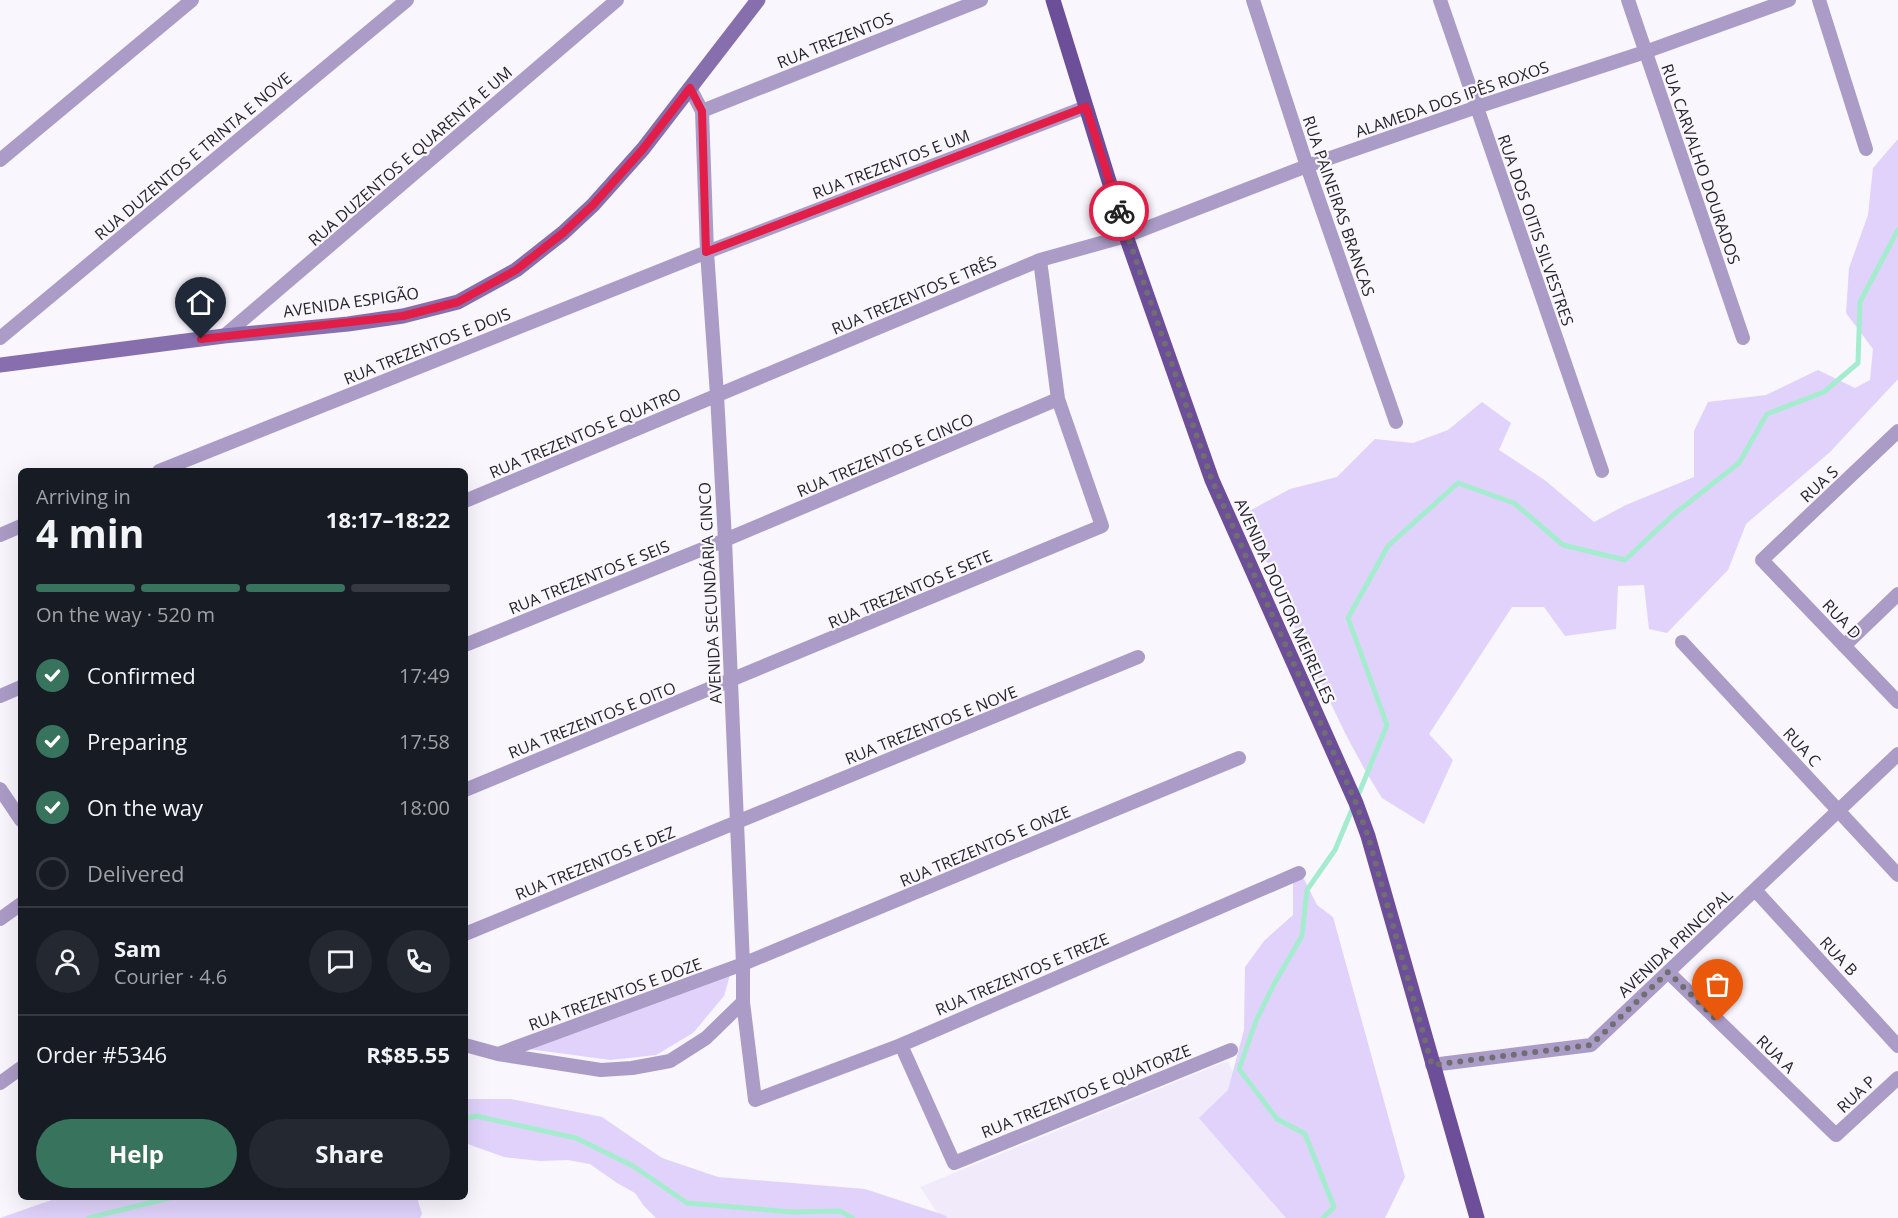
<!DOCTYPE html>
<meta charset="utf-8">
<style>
:root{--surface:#171b24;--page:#242831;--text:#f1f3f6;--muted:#9ea1a6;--line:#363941;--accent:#37735d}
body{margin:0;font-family:"Open Sans",sans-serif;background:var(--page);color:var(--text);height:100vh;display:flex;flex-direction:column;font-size:22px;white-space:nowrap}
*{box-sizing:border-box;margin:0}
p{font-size:20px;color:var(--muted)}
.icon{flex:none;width:33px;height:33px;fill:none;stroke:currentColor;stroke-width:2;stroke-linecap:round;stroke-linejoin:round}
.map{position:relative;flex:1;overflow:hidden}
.side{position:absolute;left:18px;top:468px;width:450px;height:732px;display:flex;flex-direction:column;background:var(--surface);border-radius:9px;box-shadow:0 6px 24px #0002}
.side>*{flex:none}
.pin{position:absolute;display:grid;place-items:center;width:51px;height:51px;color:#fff;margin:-62px -26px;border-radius:50% 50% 50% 0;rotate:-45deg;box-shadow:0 0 6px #0007}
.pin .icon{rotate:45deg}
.courier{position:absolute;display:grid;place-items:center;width:60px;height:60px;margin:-30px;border:4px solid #e11d48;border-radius:50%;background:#fff;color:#222;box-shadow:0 2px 8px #0007}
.overview em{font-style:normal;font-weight:700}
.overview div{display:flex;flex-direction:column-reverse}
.overview{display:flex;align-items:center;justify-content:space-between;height:102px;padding:0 18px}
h1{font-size:39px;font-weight:700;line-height:45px}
.bar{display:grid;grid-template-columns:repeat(4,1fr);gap:9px 6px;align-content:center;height:72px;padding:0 18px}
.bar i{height:8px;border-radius:4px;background:var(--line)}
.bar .active{background:var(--accent)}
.bar p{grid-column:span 4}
.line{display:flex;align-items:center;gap:15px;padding:0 18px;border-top:2px solid var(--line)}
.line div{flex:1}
.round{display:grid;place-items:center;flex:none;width:63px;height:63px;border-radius:32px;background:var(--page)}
ol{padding:0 18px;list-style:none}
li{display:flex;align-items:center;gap:18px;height:66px}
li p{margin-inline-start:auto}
li .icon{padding:6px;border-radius:50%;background:var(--accent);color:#fff;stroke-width:4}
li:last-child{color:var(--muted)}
li i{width:33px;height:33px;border:3px solid var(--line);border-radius:50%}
.action{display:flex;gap:12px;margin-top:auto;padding:12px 18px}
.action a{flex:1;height:69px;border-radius:36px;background:var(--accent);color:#fff;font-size:24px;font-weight:700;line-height:69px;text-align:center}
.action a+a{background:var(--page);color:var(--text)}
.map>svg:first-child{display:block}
</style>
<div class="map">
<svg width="1898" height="1218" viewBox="0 0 1898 1218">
<rect width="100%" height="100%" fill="#f9f6fe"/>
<path fill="#f0eafb" d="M1227 1061 1316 1213 1312 1218H941L920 1187Z"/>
<path fill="#e0d2fb" d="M1898 139V379L1830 452 1746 524 1728 570 1667 633 1649 629 1644 585 1618 586 1616 629 1565 636 1544 607H1512L1429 734 1453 760 1424 824 1382 798 1366 772 1345 733 1289 615 1282 576 1256 552 1242 515 1290 489 1337 477 1375 439 1413 443 1448 430 1482 402 1511 423 1499 450 1546 481 1594 522 1626 505 1694 477V431L1708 402 1766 395 1818 370 1855 388 1870 380 1873 349 1846 313 1849 268 1868 215 1873 168Z
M1299 877 1304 879 1317 905 1333 917 1405 1177 1385 1218H1286L1199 1118 1228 1090 1244 1030 1245 967 1264 941 1293 915V882Z
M730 975 724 996 693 1033 656 1055 611 1060 528 1049Z
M465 1099H511L602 1117 662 1158 718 1177 865 1189 944 1215 948 1218H656L644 1206 635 1193 617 1183 590 1164 568 1160 540 1161 504 1157 465 1143Z
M60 1197H417L422 1214 420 1218H0Z"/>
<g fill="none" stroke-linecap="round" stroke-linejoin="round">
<path stroke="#a5eccf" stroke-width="5" d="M1357 798 1387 725 1348 618 1388 546 1458 483 1514 503 1563 545 1625 560 1673 515 1739 463 1767 414 1824 392 1858 363 1860 302 1898 230
M465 1119 476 1116 576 1138 633 1166 687 1203 792 1212 840 1211 852 1218
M89 1218 173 1197
M1323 1218 1334 1207 1305 1134 1277 1119 1239 1069 1256 1021 1274 984 1302 936 1307 890 1335 850 1353 807"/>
<path stroke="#ab9cc7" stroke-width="14" d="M1253 0 1307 166 1396 422
M1440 0 1602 471
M1628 0 1743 338
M1819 0 1866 149
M690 88 702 111 707 252 717 395 725 540 743 964V1002L755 1100 901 1045 1299 873
M702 111 981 0
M0 160 192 0
M224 336 617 0
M0 338 407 0
M1898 431 1762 560 1898 702
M159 471 707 252 1086 107
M465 501 1040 260 1126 236 1307 166 1477 107 1645 52 1789 0
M0 535 21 526
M1682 642 1898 875
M465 645 725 540 1058 399
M1844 646 1898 594
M0 696 21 687
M0 789 21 820
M465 790 1102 526 1058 399 1040 260
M1755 890 1898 1046
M0 919 21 904
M465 934 1138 657
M1668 972 1836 1135 1898 1078
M465 1045 498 1054 601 1070 632 1068 670 1061 706 1038 743 1002
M901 1045 954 1163 1231 1050
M498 1054 743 964 1239 758
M1432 1065 1591 1045 1898 754
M0 1083 21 1068"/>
<path stroke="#876fad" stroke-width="15" d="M0 365 224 336 348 324 403 316 458 302 516 270 563 233 593 205 643 149 758 0"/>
<path stroke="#6d4e99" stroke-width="15" d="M1053 0 1126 236 1212 480 1356 803 1368 836 1477 1218"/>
</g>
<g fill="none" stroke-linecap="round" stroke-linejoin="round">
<path stroke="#706e73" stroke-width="6" stroke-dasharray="0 10.8" d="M1119 211 1212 480 1356 803 1368 836 1432 1065 1591 1045 1668 972 1718 1021"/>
<path stroke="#e11d48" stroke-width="8" d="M201 339 403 316 458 302 516 270 563 233 593 205 643 149 690 88 702 111 706 252 1086 107 1119 211"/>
</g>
<g text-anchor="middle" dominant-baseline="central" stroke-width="4.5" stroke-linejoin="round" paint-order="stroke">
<g font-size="16" fill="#262528" stroke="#f9f6fe">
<text transform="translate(835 40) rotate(-22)">RUA TREZENTOS</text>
<text transform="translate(1452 99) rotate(-19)">ALAMEDA DOS IPÊS ROXOS</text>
<text transform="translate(193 156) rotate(-40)">RUA DUZENTOS E TRINTA E NOVE</text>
<text transform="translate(410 156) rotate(-41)">RUA DUZENTOS E QUARENTA E UM</text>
<text transform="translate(891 164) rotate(-21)">RUA TREZENTOS E UM</text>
<text transform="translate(1701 164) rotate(71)">RUA CARVALHO DOURADOS</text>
<text transform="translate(1339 206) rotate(71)">RUA PAINEIRAS BRANCAS</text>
<text transform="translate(1536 230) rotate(71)">RUA DOS OITIS SILVESTRES</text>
<text transform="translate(914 295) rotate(-23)">RUA TREZENTOS E TRÊS</text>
<text transform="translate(351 302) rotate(-8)">AVENIDA ESPIGÃO</text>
<text transform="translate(427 346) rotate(-22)">RUA TREZENTOS E DOIS</text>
<text transform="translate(585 433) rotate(-23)">RUA TREZENTOS E QUATRO</text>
<text transform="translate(885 455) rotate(-23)">RUA TREZENTOS E CINCO</text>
<text transform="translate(1819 484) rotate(-43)">RUA S</text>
<text transform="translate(589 577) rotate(-22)">RUA TREZENTOS E SEIS</text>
<text transform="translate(910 589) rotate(-23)">RUA TREZENTOS E SETE</text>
<text transform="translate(710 593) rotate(-93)">AVENIDA SECUNDÁRIA CINCO</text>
<text transform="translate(1285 601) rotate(66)">AVENIDA DOUTOR MEIRELLES</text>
<text transform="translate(1842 619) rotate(46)">RUA D</text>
<text transform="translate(592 720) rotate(-22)">RUA TREZENTOS E OITO</text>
<text transform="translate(931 725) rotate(-22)">RUA TREZENTOS E NOVE</text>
<text transform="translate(1802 747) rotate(47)">RUA C</text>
<text transform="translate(985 846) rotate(-23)">RUA TREZENTOS E ONZE</text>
<text transform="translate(595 863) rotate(-22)">RUA TREZENTOS E DEZ</text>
<text transform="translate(1675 943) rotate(-43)">AVENIDA PRINCIPAL</text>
<text transform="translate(1839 956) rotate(47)">RUA B</text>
<text transform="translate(1022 974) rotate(-23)">RUA TREZENTOS E TREZE</text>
<text transform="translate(615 994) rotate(-20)">RUA TREZENTOS E DOZE</text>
<text transform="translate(1776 1054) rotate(44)">RUA A</text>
<text transform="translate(1086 1091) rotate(-22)">RUA TREZENTOS E QUATORZE</text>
<text transform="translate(1856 1094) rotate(-43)">RUA P</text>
</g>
</g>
</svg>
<div class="pin" style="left:1718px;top:1021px;background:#ea580c"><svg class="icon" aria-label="bag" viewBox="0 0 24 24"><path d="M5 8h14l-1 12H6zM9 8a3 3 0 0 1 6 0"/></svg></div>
<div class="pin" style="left:201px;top:339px;background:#1f2937"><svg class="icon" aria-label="home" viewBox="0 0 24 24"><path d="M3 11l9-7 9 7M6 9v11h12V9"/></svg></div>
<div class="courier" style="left:1119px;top:211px"><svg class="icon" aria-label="bike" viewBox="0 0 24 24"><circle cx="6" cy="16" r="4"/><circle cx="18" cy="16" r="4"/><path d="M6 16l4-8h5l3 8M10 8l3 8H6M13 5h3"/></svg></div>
<section class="side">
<div class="overview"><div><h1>4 min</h1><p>Arriving in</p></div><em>18:17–18:22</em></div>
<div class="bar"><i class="active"></i><i class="active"></i><i class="active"></i><i></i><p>On the way · 520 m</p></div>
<ol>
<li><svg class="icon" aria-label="check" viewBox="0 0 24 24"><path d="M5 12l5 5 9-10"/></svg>Confirmed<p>17:49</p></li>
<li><svg class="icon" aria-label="check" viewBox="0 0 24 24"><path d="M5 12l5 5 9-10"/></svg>Preparing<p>17:58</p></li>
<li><svg class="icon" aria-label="check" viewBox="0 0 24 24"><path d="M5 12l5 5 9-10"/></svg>On the way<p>18:00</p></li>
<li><i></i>Delivered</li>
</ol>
<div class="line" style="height:108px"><a class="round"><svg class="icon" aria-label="person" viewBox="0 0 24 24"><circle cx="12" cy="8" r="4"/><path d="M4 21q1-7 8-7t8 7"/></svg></a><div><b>Sam</b><p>Courier · 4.6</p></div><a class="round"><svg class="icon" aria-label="chat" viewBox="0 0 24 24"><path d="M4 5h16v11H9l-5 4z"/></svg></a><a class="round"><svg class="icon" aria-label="phone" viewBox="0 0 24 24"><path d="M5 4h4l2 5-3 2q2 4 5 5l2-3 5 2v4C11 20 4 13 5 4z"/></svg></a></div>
<div class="line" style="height:78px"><div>Order #5346</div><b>R$85.55</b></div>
<div class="action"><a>Help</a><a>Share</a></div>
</section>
</div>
